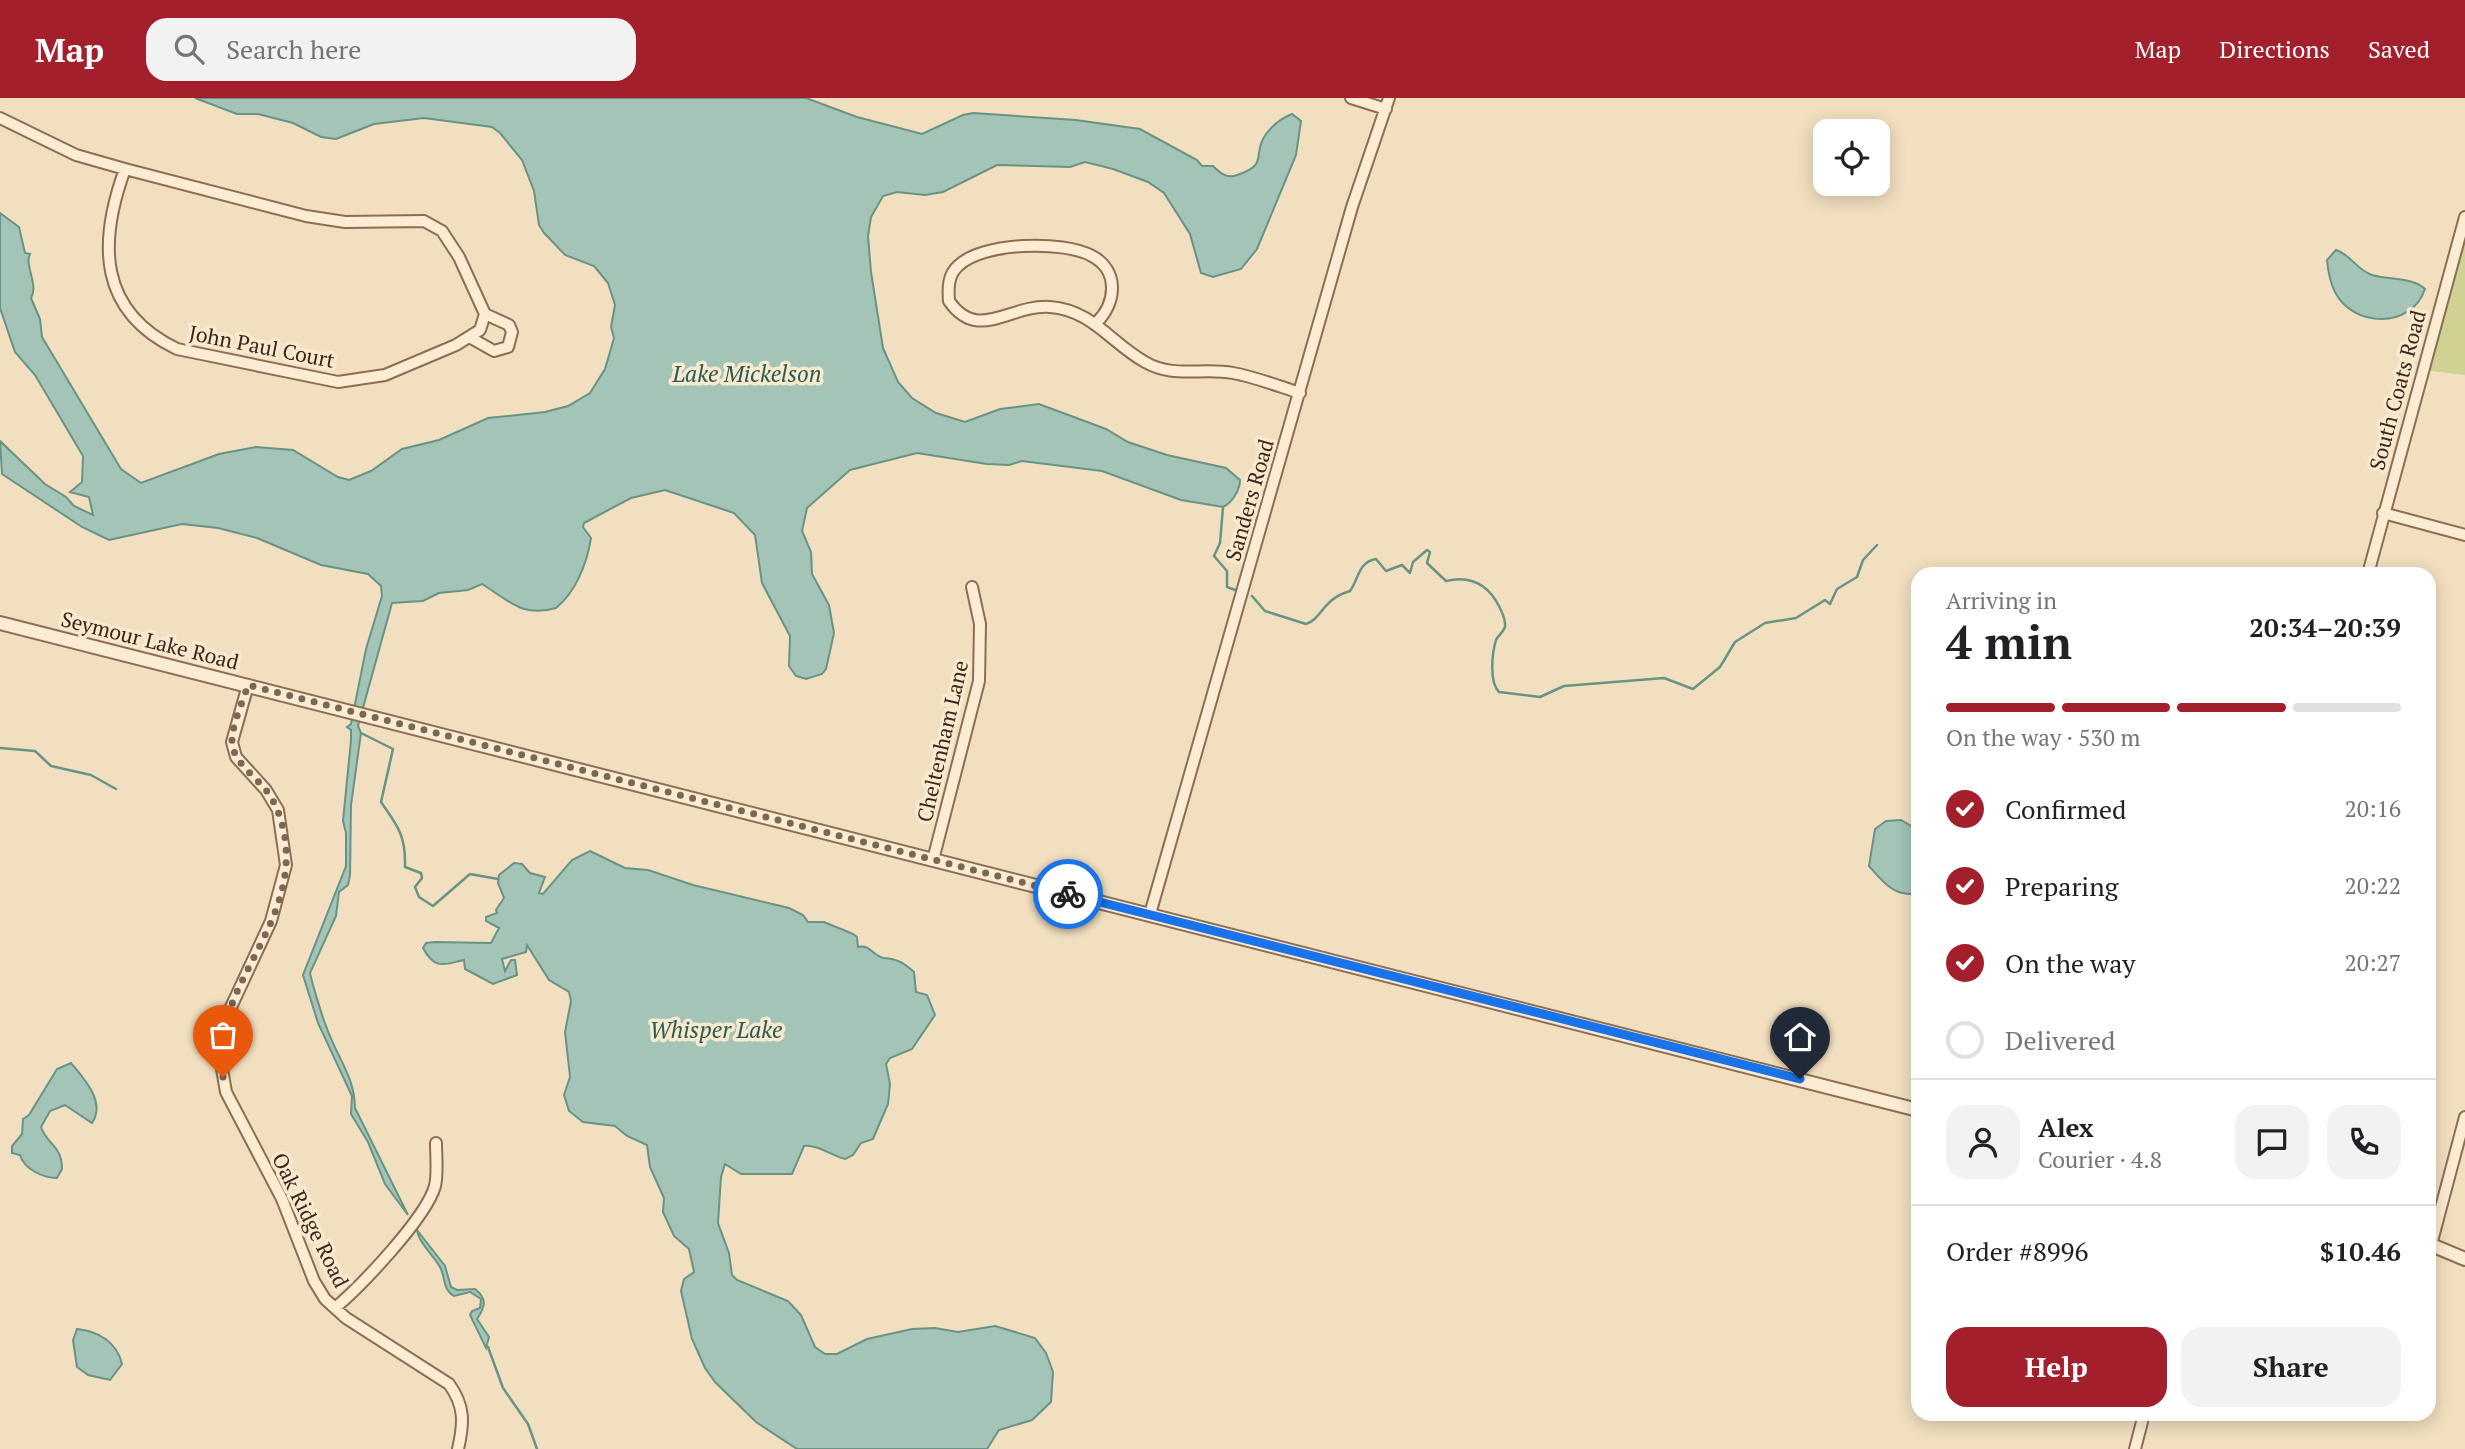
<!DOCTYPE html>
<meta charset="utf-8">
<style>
:root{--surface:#fff;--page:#f2f2f2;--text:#202124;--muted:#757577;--line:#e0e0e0;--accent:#a21f2b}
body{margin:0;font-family:"PT Serif",serif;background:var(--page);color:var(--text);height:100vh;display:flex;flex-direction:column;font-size:26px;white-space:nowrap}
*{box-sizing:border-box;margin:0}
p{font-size:23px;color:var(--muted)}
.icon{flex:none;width:38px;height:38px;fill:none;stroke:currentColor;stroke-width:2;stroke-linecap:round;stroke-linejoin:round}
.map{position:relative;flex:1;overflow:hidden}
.side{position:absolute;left:1911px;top:469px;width:525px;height:854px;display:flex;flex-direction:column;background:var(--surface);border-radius:21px;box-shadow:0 4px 18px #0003}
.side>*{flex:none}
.fabs{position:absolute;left:1813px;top:21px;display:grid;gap:14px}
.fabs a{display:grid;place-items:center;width:77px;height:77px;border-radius:14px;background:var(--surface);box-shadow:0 4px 18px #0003;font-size:35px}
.pin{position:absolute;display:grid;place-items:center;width:60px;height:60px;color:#fff;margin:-72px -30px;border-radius:50% 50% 50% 0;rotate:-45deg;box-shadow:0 0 7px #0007}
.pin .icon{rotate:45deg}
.courier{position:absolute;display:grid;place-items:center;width:70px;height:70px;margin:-35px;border:5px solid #1a73e8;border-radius:50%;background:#fff;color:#222;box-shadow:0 2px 9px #0007}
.summary em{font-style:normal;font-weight:800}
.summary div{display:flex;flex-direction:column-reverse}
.summary{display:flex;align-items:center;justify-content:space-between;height:119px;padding:0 35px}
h1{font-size:46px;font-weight:800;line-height:52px}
.bar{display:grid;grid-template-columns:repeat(4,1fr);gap:10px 7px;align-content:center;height:84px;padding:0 35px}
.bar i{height:9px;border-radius:5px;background:var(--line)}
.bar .current{background:var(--accent)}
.bar p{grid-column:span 4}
.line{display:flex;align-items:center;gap:18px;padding:0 35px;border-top:2px solid var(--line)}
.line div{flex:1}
.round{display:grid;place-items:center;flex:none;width:74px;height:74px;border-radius:21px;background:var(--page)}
ol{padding:0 35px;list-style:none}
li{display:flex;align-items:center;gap:21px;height:77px}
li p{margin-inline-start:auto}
li .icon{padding:7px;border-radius:50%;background:var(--accent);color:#fff;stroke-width:4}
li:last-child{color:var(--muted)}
li i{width:38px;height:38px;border:4px solid var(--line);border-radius:50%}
.primary-button{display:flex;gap:14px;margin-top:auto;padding:14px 35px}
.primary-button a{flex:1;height:80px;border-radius:21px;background:var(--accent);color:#fff;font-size:28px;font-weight:800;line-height:80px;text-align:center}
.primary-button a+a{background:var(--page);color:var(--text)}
header{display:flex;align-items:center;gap:42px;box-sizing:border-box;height:98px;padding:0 35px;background:var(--accent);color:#fff}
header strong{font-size:33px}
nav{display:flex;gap:38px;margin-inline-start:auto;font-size:24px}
.search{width:490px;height:63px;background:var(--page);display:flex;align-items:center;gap:18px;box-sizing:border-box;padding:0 24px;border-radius:21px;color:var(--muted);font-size:26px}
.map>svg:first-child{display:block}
</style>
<header>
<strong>Map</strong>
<div class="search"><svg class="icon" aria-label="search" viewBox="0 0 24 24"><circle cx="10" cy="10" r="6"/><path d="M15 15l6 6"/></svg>Search here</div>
<nav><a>Map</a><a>Directions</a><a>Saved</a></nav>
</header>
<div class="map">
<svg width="2465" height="1351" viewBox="0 0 2465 1351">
<rect width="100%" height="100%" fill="#f2dfbf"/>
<path fill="#cfd292" d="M2465 117V277L2423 272Z"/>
<path fill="#a3c4b7" stroke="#699385" stroke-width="2" d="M195 0H806L857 19 922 36 963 17 973 15 1076 22 1140 31 1197 62 1202 68H1213C1220 75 1227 81 1237 77 1270 66 1251 57 1266 36 1272 28 1282 20 1292 16L1301 23 1296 57 1257 151 1241 171 1213 179 1201 175 1190 136 1164 95 1148 84 1113 71 1085 64 1070 69 997 67 943 94 925 97 897 94 883 98 871 119 868 138 871 174 883 250 898 284 912 300 936 315 965 324 1000 311 1039 306 1106 331 1128 344 1167 357 1226 370 1240 382C1240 392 1232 405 1223 409L1181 402 1102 373 1022 363 1009 367 987 366 917 355 850 372 807 410 802 433 811 454 812 476 829 507 834 535 826 571 822 576 806 581 796 578 789 568 790 538 762 485 755 437 734 415 665 392 631 400 584 425 583 429 591 440C587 465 576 494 556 510 522 520 508 502 482 486L468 492 439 495 423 503 392 505 358 628 361 635 351 707 350 777 348 787 339 794 336 818 310 875C313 889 324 925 330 938 340 963 355 982 355 1010L408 1117 385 1086 368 1044 351 1016 352 998 318 925 303 877 346 768V735L343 723 351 642V632L347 629 351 626 366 551 382 498 381 488 368 476 321 467 257 440 218 430 182 426 109 442 82 429 2 376 0 343 45 386 66 399 74 408 93 417 89 399 70 394 82 384 83 358 35 277 15 254 0 210V115L19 129 25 155 30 156C24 167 39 187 31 200L40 221 42 239 121 371 141 385 219 356 256 349 293 352 338 379 349 382 371 373 402 351 439 342 488 320 545 314 568 308 590 295 605 271 614 240 611 229 615 207 608 185 594 168 565 157 544 135 539 127 534 93 522 62 500 35 492 29 424 20 374 26 336 41 321 39 293 25 258 16H237Z
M2336 152C2350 156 2357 172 2372 177 2388 182 2413 179 2425 191 2412 231 2353 230 2335 194 2330 184 2328 173 2327 162Z
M1901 722 1918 732V795C1895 800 1883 784 1869 768L1875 731 1886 723Z
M590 753 625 770 648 772 693 787 789 810 803 817 808 824H824L853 836 857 839 858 849C870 846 873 858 884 860 897 861 903 864 914 874L916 894 927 897 935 917 912 951 890 960 886 966 890 986 888 1006 873 1041 861 1045 853 1057 845 1061C832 1058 817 1046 804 1048L792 1076H741L725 1066 721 1079 718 1125 729 1155 732 1177 737 1182 788 1203 801 1217 815 1249 825 1256H837L867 1241 912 1231 935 1230 958 1234 995 1228 1035 1240 1046 1255 1053 1274 1051 1304 1032 1322 999 1332 987 1351H797L756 1324 715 1284 705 1270 692 1241 681 1193 684 1181 694 1174 689 1151 674 1138 663 1114 664 1100 650 1069 647 1047 627 1038 615 1028 583 1024 569 1013 564 997 570 979 565 934 571 903 569 894 549 882 527 847 526 854 502 861 505 873 511 862H515L517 877 493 886 465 871 464 862C445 866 435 873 423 850L426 845 435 844 491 845 499 830 486 823V819L497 815 496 812 504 800 498 785 499 777 514 765 522 766 530 775 545 779 539 795 543 796 572 762Z
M71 965C85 982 106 1004 92 1025L65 1007 50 1013 41 1029C47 1047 62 1047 62 1071L57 1080C43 1080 24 1071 20 1057L12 1055V1048L22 1036 23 1021 29 1017 57 971Z
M417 1132 445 1168 451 1189 457 1192 475 1191C488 1201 485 1209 477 1221L489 1239 486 1250 470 1217 472 1213 480 1210 481 1201 470 1194 454 1198C442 1191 446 1180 440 1169 433 1157 419 1145 417 1132Z
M77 1231C98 1233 117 1244 122 1266L110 1282 88 1277 77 1269 73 1242Z"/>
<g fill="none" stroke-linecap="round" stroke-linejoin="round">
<path stroke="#699385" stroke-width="2.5" d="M1223 409 1220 445 1214 458 1227 473V489L1238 493
M1252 498 1265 513 1306 526C1322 521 1322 501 1350 493 1359 481 1358 464 1376 461L1386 473 1402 467 1410 475 1413 464 1427 452 1430 454 1427 465 1446 483C1471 477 1488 487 1499 508 1502 515 1506 521 1505 529 1503 535 1498 537 1496 542 1492 555 1489 584 1499 594L1540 599 1564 588 1664 580 1693 591 1720 569 1735 544 1765 525 1796 520 1825 502 1830 506 1837 491 1857 479 1863 462 1877 447
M361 635 393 651 381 704C398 728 406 738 405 769L421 775 422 780 415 789 419 799 433 808 470 776 498 781
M0 650 35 653 51 668 91 677 116 691
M488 1249 503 1290 528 1326 537 1351"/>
<g stroke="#8d6e55" stroke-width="14">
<path id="minor" d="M1351 0 1386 11
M0 20 76 57 125 71
M125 71 306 118 345 124 424 123 442 133 459 159 485 216 480 232 456 247 385 277 338 284 177 251C98 213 98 145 125 71Z
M1096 225C1117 205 1119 172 1092 158 1063 142 982 144 958 168 948 177 948 190 949 203 978 245 1010 206 1050 209 1092 212 1111 245 1145 264 1174 281 1202 269 1233 275 1255 279 1278 288 1300 295
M471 240 494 253 508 249 512 234 509 227 485 216
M2383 415 2465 437
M2368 476 2465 119
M248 587 232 644 236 659 266 692 278 712 286 767 271 823 225 922 221 965 226 994 282 1101 314 1183 325 1201 346 1220 449 1286C465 1308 464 1325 458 1351
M933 762 979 583 980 526 972 489
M1150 816 1352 109 1389 0
M2431 1147 2465 1019
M335 1210C361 1188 426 1120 435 1088 438 1075 436 1058 436 1045
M2135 1351 2144 1316"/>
</g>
<g stroke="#8d6e55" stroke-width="16">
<path id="tertiary" d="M0 525 1918 1012
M2429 1146 2465 1161"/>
</g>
<use href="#minor" stroke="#fcecd3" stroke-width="10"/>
<use href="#tertiary" stroke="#fcecd3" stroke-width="12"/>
</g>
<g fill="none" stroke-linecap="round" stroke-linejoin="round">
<path stroke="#7b6854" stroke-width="7" stroke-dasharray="0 12.6" d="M223 979C209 900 281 844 286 767 288 742 281 710 265 691 254 677 232 663 232 643 232 626 243 604 248 587L1068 796"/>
<path stroke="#1a73e8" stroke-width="9" d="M1068 796 1800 981"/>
</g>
<g text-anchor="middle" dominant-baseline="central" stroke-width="7" stroke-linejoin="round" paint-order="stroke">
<g font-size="21" fill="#3b281b" stroke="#f9e9cf">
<text transform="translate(262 248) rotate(11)">John Paul Court</text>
<text transform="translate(2397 292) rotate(-75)">South Coats Road</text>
<text transform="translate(1249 402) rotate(-74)">Sanders Road</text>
<text transform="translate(150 542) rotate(14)">Seymour Lake Road</text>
<text transform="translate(942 643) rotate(-77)">Cheltenham Lane</text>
<text transform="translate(311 1122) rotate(64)">Oak Ridge Road</text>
</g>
<g font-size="23" font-style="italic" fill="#295c55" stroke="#f9e9cf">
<text x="747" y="275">Lake Mickelson</text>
<text x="716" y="931">Whisper Lake</text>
</g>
</g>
</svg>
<div class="fabs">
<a><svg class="icon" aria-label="locate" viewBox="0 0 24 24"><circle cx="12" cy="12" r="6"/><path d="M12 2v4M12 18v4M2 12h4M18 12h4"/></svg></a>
</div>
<div class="pin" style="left:223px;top:979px;background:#ea580c"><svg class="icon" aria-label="bag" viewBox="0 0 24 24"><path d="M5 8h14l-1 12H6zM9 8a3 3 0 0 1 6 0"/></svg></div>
<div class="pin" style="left:1800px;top:981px;background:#1f2937"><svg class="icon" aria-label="home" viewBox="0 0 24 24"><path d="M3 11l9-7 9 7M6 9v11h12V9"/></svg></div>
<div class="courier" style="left:1068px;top:796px"><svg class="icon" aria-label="bike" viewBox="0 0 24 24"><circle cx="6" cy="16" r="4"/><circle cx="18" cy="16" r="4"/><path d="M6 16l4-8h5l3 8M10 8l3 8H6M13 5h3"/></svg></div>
<section class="side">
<div class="summary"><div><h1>4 min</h1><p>Arriving in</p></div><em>20:34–20:39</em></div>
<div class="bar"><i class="current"></i><i class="current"></i><i class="current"></i><i></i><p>On the way · 530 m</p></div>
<ol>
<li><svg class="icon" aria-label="check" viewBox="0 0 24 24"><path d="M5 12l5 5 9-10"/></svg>Confirmed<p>20:16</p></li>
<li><svg class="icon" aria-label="check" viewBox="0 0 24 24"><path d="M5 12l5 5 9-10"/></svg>Preparing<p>20:22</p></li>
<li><svg class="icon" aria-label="check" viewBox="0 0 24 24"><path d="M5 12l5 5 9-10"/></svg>On the way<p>20:27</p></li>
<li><i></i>Delivered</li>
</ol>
<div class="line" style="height:126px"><a class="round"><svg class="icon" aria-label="person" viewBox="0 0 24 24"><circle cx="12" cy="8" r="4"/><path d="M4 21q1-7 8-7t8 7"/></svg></a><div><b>Alex</b><p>Courier · 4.8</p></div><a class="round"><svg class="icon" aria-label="chat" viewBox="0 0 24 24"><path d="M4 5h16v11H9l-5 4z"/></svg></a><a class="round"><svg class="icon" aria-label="phone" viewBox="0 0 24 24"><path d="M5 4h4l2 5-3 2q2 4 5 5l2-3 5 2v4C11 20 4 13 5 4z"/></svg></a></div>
<div class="line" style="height:91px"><div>Order #8996</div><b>$10.46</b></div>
<div class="primary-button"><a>Help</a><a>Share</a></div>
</section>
</div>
